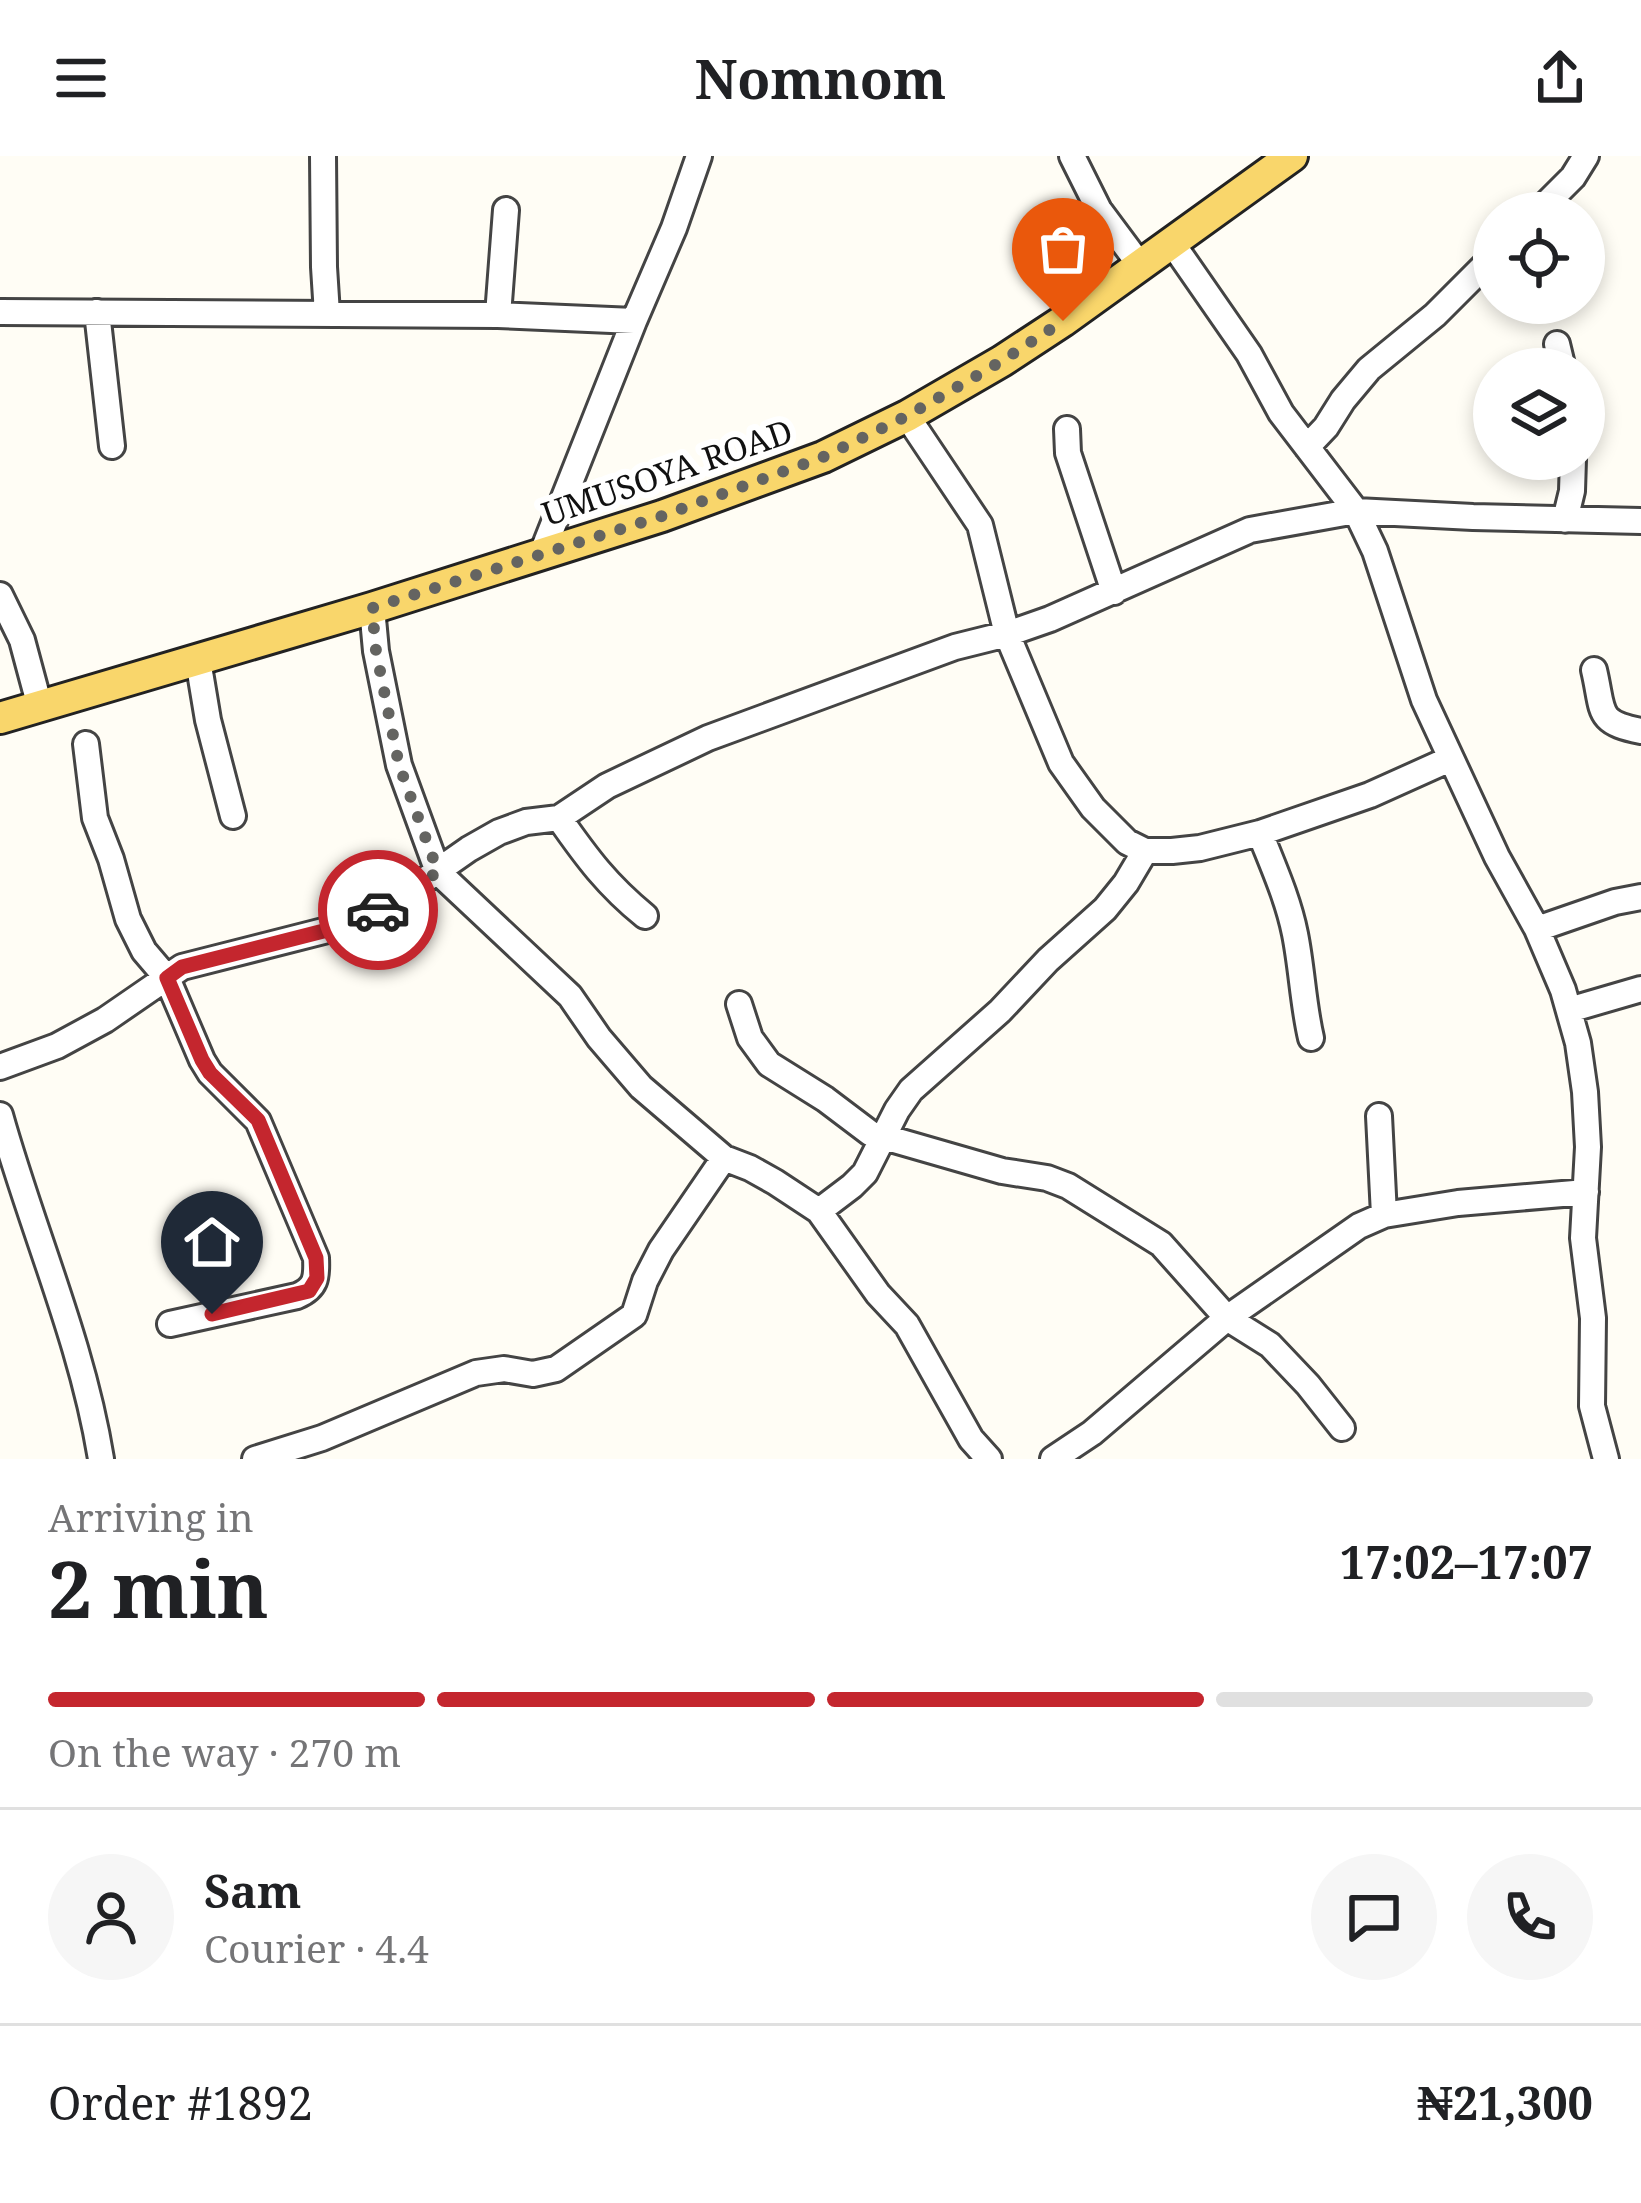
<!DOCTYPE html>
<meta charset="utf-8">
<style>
:root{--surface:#fff;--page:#f6f6f6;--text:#202124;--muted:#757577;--line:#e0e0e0;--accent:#c4262e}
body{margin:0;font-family:"Noto Serif",serif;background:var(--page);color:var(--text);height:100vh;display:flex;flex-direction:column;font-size:45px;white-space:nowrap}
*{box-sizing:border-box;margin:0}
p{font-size:39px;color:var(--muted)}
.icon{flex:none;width:66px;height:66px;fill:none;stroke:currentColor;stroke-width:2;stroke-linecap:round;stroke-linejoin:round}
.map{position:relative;height:1303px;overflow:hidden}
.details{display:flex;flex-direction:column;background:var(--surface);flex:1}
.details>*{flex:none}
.controls{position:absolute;left:1473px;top:36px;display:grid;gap:24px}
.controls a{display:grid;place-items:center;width:132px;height:132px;border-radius:50%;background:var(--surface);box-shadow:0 6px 18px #0003;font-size:60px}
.pin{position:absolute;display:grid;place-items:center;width:102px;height:102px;color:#fff;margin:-123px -51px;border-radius:50% 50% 50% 0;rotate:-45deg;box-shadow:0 0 12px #0007}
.pin .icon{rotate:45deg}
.courier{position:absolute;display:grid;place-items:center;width:120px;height:120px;margin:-60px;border:9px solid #c4262e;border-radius:50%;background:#fff;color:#222;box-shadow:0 3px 15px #0007}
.headline em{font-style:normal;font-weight:700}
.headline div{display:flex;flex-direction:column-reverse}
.headline{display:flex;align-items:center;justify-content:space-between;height:204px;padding:0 48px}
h1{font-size:78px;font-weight:700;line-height:90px}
.bar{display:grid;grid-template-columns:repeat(4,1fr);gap:18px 12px;align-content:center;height:144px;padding:0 48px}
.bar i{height:15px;border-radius:9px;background:var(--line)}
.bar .current{background:var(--accent)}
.bar p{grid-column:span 4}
.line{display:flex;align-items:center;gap:30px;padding:0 48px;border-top:3px solid var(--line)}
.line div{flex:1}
.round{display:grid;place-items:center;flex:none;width:126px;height:126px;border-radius:63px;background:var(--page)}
header{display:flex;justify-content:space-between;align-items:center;height:156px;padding:0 48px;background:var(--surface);font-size:54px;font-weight:700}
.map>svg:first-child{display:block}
</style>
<header><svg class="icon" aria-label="menu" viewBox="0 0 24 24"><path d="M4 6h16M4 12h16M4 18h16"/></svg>Nomnom<svg class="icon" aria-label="share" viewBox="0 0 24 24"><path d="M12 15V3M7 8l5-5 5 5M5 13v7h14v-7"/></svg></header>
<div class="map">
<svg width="1641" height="1303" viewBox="0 0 1641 1303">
<rect width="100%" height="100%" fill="#fffdf5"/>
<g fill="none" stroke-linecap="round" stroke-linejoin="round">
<g stroke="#444" stroke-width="30">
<path id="minor" d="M323 0 324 111 327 158
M1072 0 1099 54 1140 109
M1537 57 1573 21 1586 0
M1172 87 1249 198 1281 257 1356 355 1375 395 1424 544 1497 701 1537 773 1563 834 1578 887 1585 936 1588 991 1583 1082 1593 1162 1592 1250 1606 1303
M0 156 498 159 634 165
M97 156 112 290
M498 159 506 54
M1557 188 1563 213
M907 260 980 369 1007 478 1061 607 1093 652 1127 686 1145 695H1172L1200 692 1260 677 1370 639 1450 603
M1067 273 1068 297 1114 436
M1307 291 1326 271 1343 244 1369 213 1435 159 1494 100
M1565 364 1572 335 1573 303
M542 397 634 165 674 72 699 0
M0 439 22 484 40 551
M372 452 376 495 399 609 438 716 570 840 599 882 641 931 724 1002 750 1012 775 1026 819 1055 878 1138 907 1169 971 1283 989 1303
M198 504 208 564 233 660
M1594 514C1604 556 1595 566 1641 575
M86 588 95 662 111 703 128 763 144 795 167 822 202 904 210 917 258 965 316 1102C317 1122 316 1132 297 1140L170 1168
M559 662C587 702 607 729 645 760
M1260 677C1273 710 1288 743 1295 778 1302 813 1303 848 1311 882
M1537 773 1615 746 1641 741
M739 848 750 882 769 908 825 943 870 977 1002 1015 1047 1022 1068 1030 1161 1088 1227 1162 1270 1189 1308 1229 1342 1272
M1569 854 1641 833
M0 911 57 890 105 864 182 811 351 768 389 749 469 693 499 676 526 666 559 662 607 630 708 582 955 491 1007 478 1050 463 1250 374 1356 355 1473 361 1641 365
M0 959C32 1074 82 1185 101 1303
M1379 960 1384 1059
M819 1055 852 1030 865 1017 897 954 911 934 1000 855 1048 804 1105 753 1126 727 1145 695
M255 1303 322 1282 476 1217 504 1213 533 1218 556 1213 634 1159 645 1125 661 1094 724 1002
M1053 1303 1092 1277 1227 1162 1359 1070 1384 1059 1458 1047 1586 1036"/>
</g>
<g stroke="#222" stroke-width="36">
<path id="major" d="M0 562 372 452 662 360 823 301 907 260 1002 205 1063 165 1292 0"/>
</g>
<use href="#minor" stroke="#fff" stroke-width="24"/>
<use href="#major" stroke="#f9d66b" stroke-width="30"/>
</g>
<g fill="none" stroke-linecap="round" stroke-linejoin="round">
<path stroke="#646461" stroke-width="12" stroke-dasharray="0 21.6" d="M378 754 438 716 399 609 376 495 372 452 662 360 823 301 907 260 1002 205 1063 165"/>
<path stroke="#c4262e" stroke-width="15" d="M212 1158 309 1135 317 1122 316 1102 258 964 210 917 202 904 167 822 182 811 351 768 378 754"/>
</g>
<g text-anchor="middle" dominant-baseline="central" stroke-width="12" stroke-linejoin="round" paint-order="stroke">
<g font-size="33" fill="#111" stroke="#fff">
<text transform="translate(667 316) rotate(-19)">UMUSOYA ROAD</text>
</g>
</g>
</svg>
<div class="controls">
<a><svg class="icon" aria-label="locate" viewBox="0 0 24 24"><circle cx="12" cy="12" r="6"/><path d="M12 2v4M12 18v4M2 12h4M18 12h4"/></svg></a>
<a><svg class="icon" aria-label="layers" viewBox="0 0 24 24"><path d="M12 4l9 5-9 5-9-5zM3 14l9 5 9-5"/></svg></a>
</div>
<div class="pin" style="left:1063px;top:165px;background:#ea580c"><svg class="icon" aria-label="bag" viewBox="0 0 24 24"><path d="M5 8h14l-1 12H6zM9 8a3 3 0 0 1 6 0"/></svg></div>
<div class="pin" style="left:212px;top:1158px;background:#1f2937"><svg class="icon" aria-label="home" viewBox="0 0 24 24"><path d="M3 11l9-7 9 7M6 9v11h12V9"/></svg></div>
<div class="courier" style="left:378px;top:754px"><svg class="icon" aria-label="car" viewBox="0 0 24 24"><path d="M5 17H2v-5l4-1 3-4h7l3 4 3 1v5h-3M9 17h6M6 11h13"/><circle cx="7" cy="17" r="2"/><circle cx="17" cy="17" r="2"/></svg></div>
</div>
<section class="details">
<div class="headline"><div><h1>2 min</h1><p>Arriving in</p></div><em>17:02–17:07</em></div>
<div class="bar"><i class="current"></i><i class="current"></i><i class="current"></i><i></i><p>On the way · 270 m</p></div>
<div class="line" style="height:216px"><a class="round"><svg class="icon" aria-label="person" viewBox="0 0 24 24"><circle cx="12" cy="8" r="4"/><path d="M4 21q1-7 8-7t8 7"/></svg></a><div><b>Sam</b><p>Courier · 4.4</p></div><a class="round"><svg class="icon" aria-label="chat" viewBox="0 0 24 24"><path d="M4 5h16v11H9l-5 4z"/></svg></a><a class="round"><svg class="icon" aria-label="phone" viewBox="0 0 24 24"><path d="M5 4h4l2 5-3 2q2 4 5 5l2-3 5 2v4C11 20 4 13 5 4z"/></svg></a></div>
<div class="line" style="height:156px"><div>Order #1892</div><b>₦21,300</b></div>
</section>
